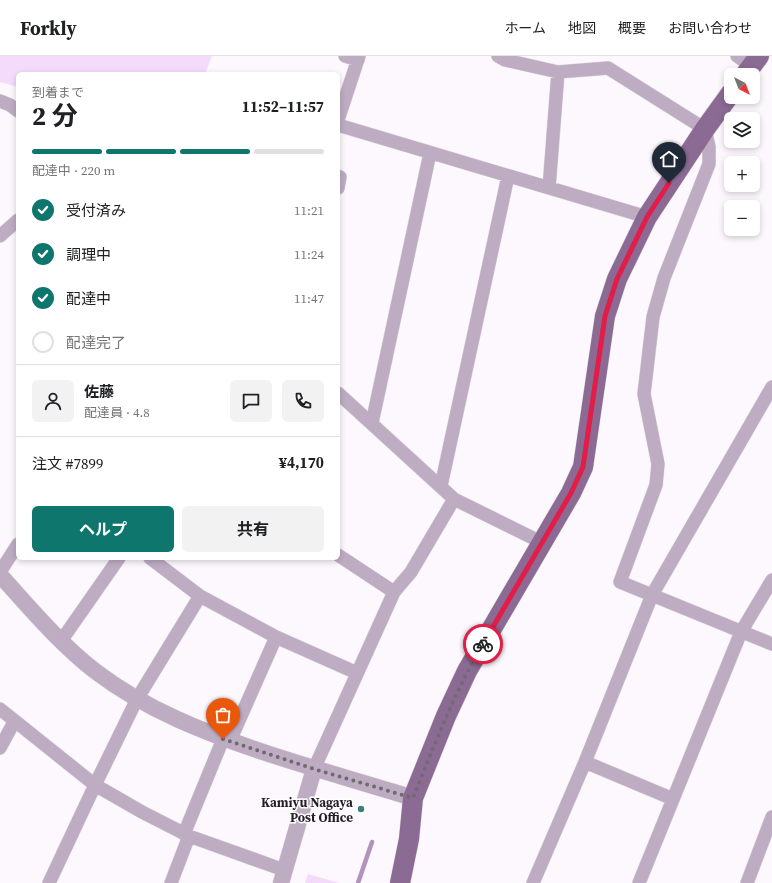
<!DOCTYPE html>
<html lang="ja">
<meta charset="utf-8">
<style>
:root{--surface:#fff;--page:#f2f2f2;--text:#202124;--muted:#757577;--line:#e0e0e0;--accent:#0f766e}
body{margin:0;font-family:"Source Serif 4","Noto Sans JP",serif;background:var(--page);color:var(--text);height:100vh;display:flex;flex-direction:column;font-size:15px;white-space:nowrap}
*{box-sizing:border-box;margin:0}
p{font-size:13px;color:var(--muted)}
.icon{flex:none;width:22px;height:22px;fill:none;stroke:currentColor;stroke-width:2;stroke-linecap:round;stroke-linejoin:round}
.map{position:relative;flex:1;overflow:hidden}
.panel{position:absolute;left:16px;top:16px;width:324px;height:488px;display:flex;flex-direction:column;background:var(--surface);border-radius:6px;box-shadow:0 2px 6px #0003}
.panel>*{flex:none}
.needle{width:26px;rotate:138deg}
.controls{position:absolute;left:724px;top:12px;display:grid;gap:8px}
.controls a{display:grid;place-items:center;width:36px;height:36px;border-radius:6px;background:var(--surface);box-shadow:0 2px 6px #0003;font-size:20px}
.pin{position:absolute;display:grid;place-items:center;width:34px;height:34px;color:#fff;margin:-41px -17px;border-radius:50% 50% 50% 0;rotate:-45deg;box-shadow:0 0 4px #0007}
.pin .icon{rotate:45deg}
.courier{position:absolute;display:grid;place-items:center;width:40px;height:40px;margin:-20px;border:3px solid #e11d48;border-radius:50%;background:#fff;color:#222;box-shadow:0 1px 5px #0007}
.headline em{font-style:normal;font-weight:700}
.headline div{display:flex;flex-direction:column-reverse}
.headline{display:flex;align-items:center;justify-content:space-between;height:68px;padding:0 16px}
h1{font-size:26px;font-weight:700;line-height:30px}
.bar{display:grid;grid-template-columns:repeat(4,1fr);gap:6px 4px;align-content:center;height:48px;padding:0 16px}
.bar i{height:5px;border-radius:3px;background:var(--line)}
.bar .selected{background:var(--accent)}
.bar p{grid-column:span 4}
.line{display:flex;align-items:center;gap:10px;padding:0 16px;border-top:1px solid var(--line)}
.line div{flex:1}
.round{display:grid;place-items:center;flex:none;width:42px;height:42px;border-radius:6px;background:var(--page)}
ol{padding:0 16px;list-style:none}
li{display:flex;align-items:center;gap:12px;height:44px}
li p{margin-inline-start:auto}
li .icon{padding:4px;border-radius:50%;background:var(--accent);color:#fff;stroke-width:4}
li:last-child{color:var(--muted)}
li i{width:22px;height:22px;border:2px solid var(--line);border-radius:50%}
.button{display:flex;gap:8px;margin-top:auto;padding:8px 16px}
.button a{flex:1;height:46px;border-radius:6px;background:var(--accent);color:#fff;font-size:16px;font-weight:700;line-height:46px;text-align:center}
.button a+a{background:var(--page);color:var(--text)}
header{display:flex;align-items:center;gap:24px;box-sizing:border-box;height:56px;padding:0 20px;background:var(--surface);border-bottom:1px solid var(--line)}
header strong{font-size:19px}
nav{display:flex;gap:22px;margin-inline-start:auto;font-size:14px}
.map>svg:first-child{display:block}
</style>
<header>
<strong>Forkly</strong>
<nav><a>ホーム</a><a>地図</a><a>概要</a><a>お問い合わせ</a></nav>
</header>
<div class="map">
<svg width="772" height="827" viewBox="0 0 772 827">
<rect width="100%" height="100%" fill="#fcf8fd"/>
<path fill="#f4dbfb" d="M0 0H212L205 18H18V31L0 26Z
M308 818 339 827H305Z"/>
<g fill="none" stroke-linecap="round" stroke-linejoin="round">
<path stroke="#b293bb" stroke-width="4.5" d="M358 827 372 786"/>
<g stroke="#dad5db" stroke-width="14">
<path id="minor" d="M345 0 358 4
M498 0 505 4 558 16 608 12 705 73 709 91V108L664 222 653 261 644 338 658 408 656 429 620 526 772 588
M737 0 752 10
M0 45 10 49 18 55
M338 64 359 0
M338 69 647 161
M338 120 340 121 338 132
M549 132 558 16
M0 180 18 164
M338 337 454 443 543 487
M372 367 430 97
M441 430 508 120
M338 499 394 536
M150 502 200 540 276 581 357 617
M0 516 18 488
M61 585 119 502
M0 653 95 729 142 756 189 780 284 814
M230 685 276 581
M0 692 14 666
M585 706 673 743
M314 713 394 536 411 516 454 443
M184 778 223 683
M49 827 95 729 137 643 200 540
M171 827 189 780
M533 827 585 706 652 539 772 331
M639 827 741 576 772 524
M747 827 772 761"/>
</g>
<g stroke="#dad5db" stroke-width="17">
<path id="tertiary" d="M0 519C30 552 60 588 95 615 146 654 206 677 266 697 315 713 364 727 413 742
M281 827 314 713"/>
</g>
<g stroke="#dad5db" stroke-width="21">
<path id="primary" d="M745 19 759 0
M400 827 409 783 413 742 446 660 467 615 571 437 583 411 605 260 617 223 647 161 705 73 731 37"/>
</g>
<use href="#minor" stroke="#beacc3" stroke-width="13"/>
<use href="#tertiary" stroke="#beacc3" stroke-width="16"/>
<use href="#primary" stroke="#8b6a94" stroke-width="20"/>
</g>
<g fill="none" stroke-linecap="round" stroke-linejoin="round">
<path stroke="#706a72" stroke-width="4" stroke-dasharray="0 7.2" d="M223 683 314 713 413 742C434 690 454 637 483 588"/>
<path stroke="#e11d48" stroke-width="5" d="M483 588 571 437 583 411 605 260 617 223 647 161 669 127"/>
</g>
<circle fill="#398078" stroke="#fff" stroke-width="1.5" cx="361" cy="753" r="4"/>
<g text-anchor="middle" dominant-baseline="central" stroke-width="3" stroke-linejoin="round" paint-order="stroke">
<g font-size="13" font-weight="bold" fill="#251e27" stroke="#fff" text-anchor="end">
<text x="353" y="746">Kamiyu Nagaya<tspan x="353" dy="15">Post Office</tspan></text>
</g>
</g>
</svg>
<div class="controls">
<a><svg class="needle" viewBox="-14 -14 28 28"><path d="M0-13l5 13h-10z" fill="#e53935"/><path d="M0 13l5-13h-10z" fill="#757577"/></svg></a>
<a><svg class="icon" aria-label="layers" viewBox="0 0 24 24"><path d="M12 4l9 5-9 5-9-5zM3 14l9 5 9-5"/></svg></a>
<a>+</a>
<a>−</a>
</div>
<div class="pin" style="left:223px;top:683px;background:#ea580c"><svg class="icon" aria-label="bag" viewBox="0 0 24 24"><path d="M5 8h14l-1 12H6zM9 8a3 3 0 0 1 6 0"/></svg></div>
<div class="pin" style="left:669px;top:127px;background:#1f2937"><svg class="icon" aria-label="home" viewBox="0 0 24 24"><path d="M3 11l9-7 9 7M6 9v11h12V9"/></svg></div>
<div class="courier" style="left:483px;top:588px"><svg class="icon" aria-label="bike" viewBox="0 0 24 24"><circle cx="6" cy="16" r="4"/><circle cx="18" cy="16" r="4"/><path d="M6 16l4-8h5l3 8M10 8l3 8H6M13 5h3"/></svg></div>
<section class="panel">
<div class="headline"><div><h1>2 分</h1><p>到着まで</p></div><em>11:52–11:57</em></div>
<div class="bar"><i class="selected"></i><i class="selected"></i><i class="selected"></i><i></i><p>配達中 · 220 m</p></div>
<ol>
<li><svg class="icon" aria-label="check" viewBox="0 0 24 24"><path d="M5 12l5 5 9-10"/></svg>受付済み<p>11:21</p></li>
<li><svg class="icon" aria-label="check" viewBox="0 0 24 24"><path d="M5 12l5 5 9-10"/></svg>調理中<p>11:24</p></li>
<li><svg class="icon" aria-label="check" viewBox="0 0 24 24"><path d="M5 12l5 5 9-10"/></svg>配達中<p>11:47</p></li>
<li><i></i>配達完了</li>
</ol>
<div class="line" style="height:72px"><a class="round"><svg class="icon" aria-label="person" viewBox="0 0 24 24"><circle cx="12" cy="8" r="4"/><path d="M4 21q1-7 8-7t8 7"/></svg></a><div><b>佐藤</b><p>配達員 · 4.8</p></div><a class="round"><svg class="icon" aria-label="chat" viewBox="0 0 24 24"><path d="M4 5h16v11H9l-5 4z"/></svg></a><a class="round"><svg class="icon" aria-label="phone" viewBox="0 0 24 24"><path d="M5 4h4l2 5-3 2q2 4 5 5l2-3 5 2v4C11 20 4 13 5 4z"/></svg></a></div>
<div class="line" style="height:52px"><div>注文 #7899</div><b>¥4,170</b></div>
<div class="button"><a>ヘルプ</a><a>共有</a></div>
</section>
</div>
